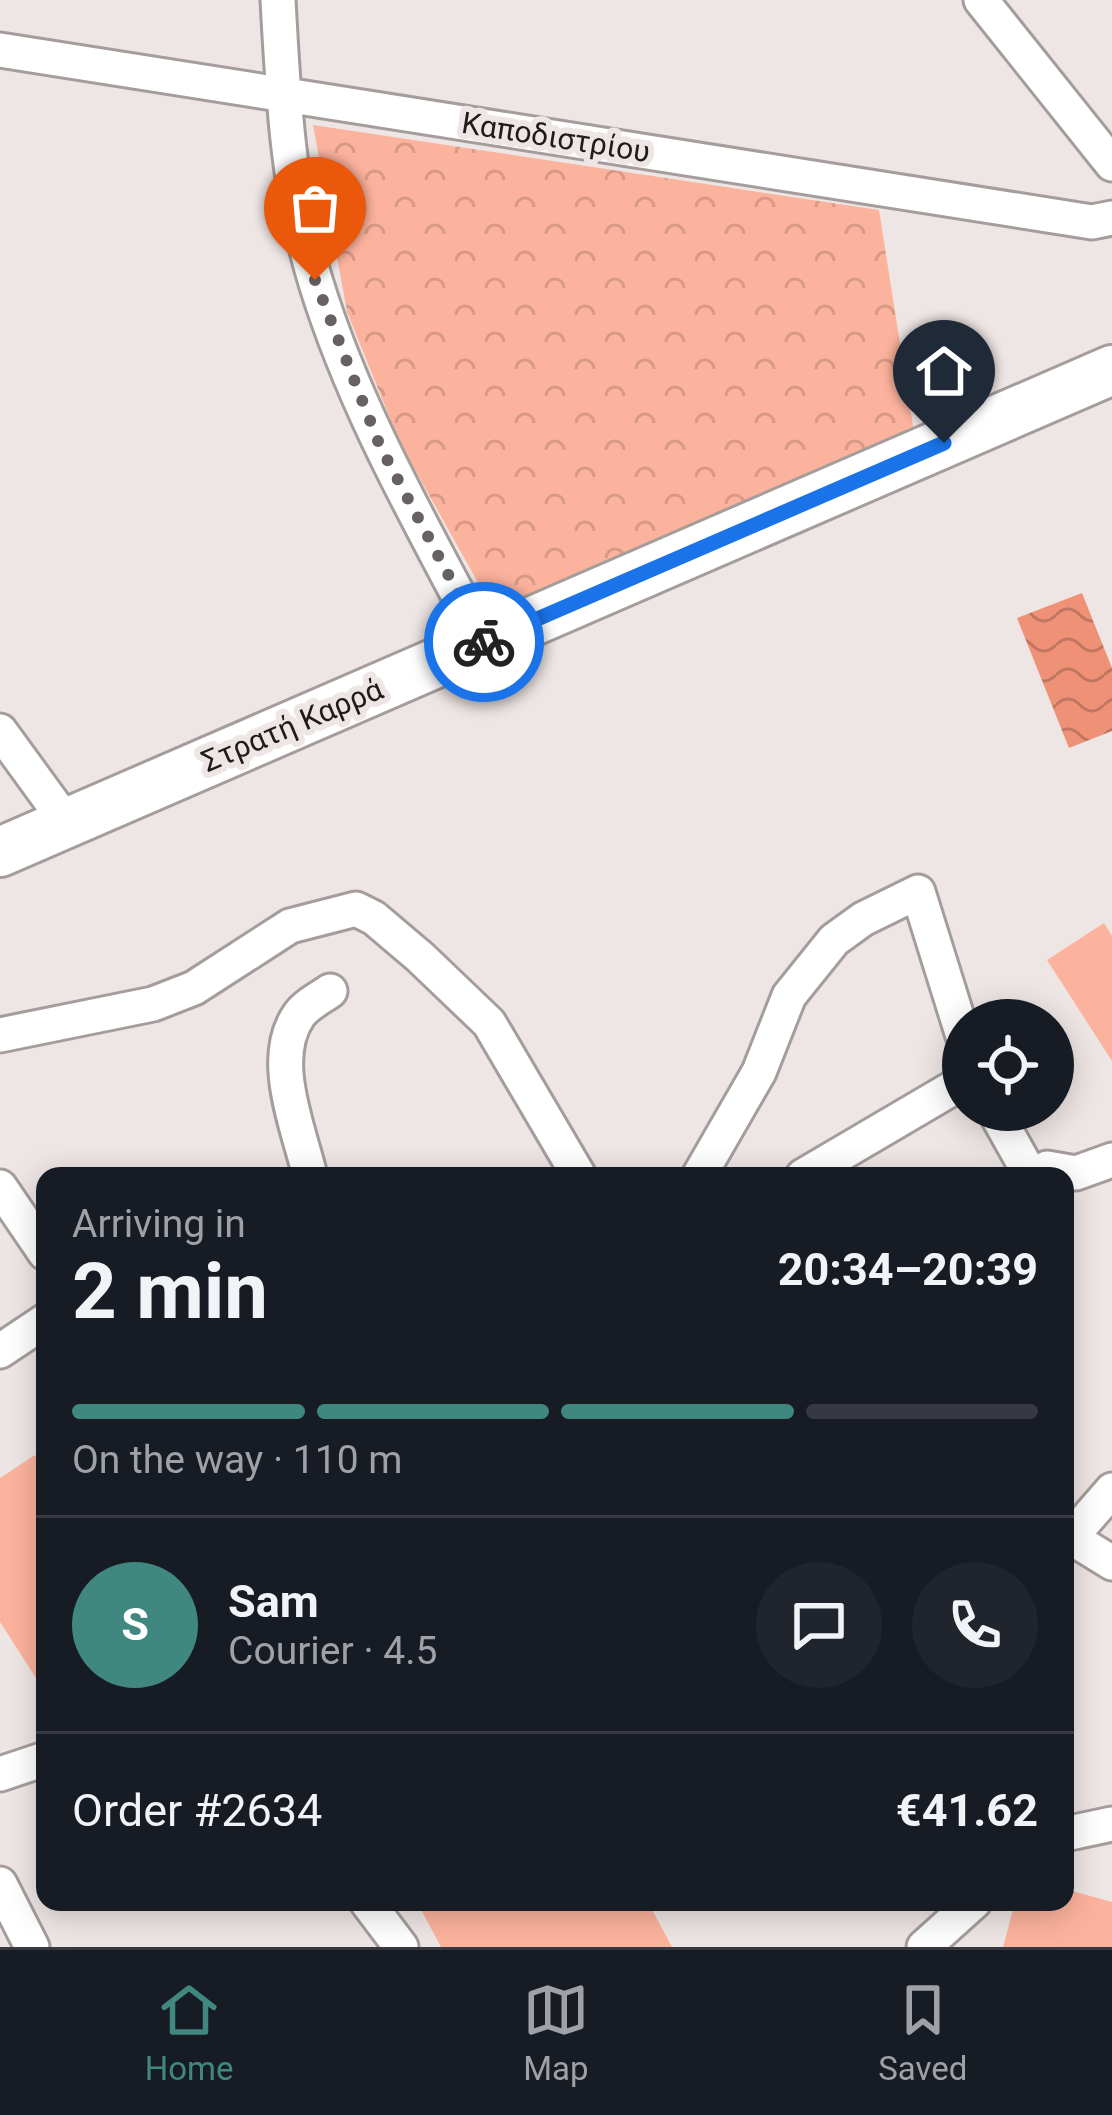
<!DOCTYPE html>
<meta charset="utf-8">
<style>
:root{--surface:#171b24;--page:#20242c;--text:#f1f3f6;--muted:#9ea1a6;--line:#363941;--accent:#408780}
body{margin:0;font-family:Roboto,sans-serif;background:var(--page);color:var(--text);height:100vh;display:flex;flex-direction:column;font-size:45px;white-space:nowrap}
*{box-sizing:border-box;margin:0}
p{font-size:39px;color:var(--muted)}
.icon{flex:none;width:66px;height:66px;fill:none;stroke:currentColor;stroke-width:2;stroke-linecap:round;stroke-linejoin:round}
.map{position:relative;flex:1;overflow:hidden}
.side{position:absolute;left:36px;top:1167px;width:1038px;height:744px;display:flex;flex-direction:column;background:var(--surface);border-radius:24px;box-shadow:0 6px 30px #0003}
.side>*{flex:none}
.buttons{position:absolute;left:942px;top:999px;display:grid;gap:24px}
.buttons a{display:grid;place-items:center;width:132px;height:132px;border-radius:50%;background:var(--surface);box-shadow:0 6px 30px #0003;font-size:60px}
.pin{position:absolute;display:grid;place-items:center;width:102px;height:102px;color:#fff;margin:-123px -51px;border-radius:50% 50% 50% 0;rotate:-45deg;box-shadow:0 0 12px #0007}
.pin .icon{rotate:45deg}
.courier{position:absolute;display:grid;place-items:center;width:120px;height:120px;margin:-60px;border:9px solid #1a73e8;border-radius:50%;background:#fff;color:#222;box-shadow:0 3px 15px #0007}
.summary em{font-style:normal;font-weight:700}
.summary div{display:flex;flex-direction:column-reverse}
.summary{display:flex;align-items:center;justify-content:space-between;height:204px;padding:0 36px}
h1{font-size:78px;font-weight:700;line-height:90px}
.bar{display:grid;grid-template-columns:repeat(4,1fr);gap:18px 12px;align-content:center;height:144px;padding:0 36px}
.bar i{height:15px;border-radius:9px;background:var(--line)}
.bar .current{background:var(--accent)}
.bar p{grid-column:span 4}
.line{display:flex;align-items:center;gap:30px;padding:0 36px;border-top:3px solid var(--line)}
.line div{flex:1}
.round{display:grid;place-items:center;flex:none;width:126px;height:126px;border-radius:63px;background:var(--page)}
.tab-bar{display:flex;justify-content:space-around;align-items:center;height:168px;border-top:3px solid var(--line);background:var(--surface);font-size:33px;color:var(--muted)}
.tab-bar a{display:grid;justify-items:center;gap:6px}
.tab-bar .current{color:var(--accent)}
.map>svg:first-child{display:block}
</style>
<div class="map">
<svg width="1112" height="1947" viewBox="0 0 1112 1947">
<defs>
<pattern id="forest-crowns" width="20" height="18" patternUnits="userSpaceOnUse" patternTransform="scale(3)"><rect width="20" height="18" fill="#fcb39d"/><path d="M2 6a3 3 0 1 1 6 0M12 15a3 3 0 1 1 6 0" fill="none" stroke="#d89987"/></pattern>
<pattern id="water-waves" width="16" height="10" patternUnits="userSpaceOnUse" patternTransform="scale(3)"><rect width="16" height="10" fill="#ee9176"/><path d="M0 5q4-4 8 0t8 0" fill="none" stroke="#c07660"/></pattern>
</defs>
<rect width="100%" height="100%" fill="#eee6e4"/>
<path fill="#fcb39d" d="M1104 923 1112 936V1061L1047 960Z
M35 1455 45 1471V1692L0 1622V1478Z
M1065 1889 1112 1902V1947H1003L1015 1902H1065Z
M417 1902H648L672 1947H441Z"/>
<path fill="url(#forest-crowns)" d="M313 125 879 210 915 439 500 622 400 443 347 312Z"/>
<path fill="url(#water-waves)" d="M1082 593 1112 668V731L1069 748 1017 618Z"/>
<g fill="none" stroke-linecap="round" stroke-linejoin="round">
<g stroke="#a49d9b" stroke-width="39">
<path id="street" d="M278 0C283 94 288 193 316 283 355 410 422 525 483 642
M981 0 1112 164
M0 50 1092 222 1112 218
M0 731 67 823
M0 1035 153 1004 194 988 290 926 356 909 374 918 420 957 489 1023 579 1176
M994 1110 1031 1176
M310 1176C299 1129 268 1059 299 1015 306 1005 320 998 330 991
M699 1176 759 1072 789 996 834 940 863 919 918 892 963 1036
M803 1176 963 1082
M1036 1176 1047 1168 1076 1173 1112 1160
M0 1187 45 1253
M0 1351 45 1321
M1065 1534 1112 1563
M1065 1544 1112 1490
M0 1774 45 1759
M1065 1834 1112 1824
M0 1884 32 1947
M367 1902 401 1947
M924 1947 974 1902"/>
</g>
<g stroke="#a49d9b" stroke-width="54">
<path id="secondary" d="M0 852 1112 370"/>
</g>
<use href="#street" stroke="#fff" stroke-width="33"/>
<use href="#secondary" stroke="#fff" stroke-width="48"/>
</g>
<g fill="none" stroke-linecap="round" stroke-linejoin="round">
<path stroke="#676261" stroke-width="12" stroke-dasharray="0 21.6" d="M315 280 380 446 484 642"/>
<path stroke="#1a73e8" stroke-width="15" d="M484 642 944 443"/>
</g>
<g text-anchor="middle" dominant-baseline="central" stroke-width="12" stroke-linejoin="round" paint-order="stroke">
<g font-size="30" fill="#1e1b1b" stroke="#eee6e4">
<text transform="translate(556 137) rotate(9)">Καποδιστρίου</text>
<text transform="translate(292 725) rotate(-23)">Στρατή Καρρά</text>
</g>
</g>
</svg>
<div class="buttons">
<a><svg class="icon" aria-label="locate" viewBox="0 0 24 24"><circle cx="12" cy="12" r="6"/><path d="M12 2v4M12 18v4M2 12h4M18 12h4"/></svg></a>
</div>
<div class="pin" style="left:315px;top:280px;background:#ea580c"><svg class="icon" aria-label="bag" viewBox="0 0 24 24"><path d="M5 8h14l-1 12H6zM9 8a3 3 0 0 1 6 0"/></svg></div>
<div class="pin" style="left:944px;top:443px;background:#1f2937"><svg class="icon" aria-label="home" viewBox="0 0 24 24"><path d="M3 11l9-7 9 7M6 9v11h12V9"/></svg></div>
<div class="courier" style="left:484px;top:642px"><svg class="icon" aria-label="bike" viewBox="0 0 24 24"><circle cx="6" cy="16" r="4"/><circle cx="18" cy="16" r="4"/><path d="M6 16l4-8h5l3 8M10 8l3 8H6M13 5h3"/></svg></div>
<section class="side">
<div class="summary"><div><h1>2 min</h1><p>Arriving in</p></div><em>20:34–20:39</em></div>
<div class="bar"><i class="current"></i><i class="current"></i><i class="current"></i><i></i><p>On the way · 110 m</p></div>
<div class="line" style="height:216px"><b class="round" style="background:var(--accent);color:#fff">S</b><div><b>Sam</b><p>Courier · 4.5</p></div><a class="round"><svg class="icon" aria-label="chat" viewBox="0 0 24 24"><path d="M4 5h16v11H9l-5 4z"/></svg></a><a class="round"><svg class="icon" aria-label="phone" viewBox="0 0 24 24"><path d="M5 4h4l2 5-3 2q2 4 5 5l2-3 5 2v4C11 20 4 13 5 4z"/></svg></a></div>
<div class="line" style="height:156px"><div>Order #2634</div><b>€41.62</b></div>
</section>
</div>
<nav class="tab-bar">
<a class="current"><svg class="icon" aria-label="home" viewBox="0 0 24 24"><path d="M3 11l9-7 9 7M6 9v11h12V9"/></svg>Home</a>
<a><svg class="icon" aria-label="map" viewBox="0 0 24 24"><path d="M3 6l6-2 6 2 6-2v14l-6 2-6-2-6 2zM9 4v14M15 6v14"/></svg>Map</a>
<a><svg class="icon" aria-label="saved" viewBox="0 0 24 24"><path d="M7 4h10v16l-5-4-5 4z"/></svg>Saved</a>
</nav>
